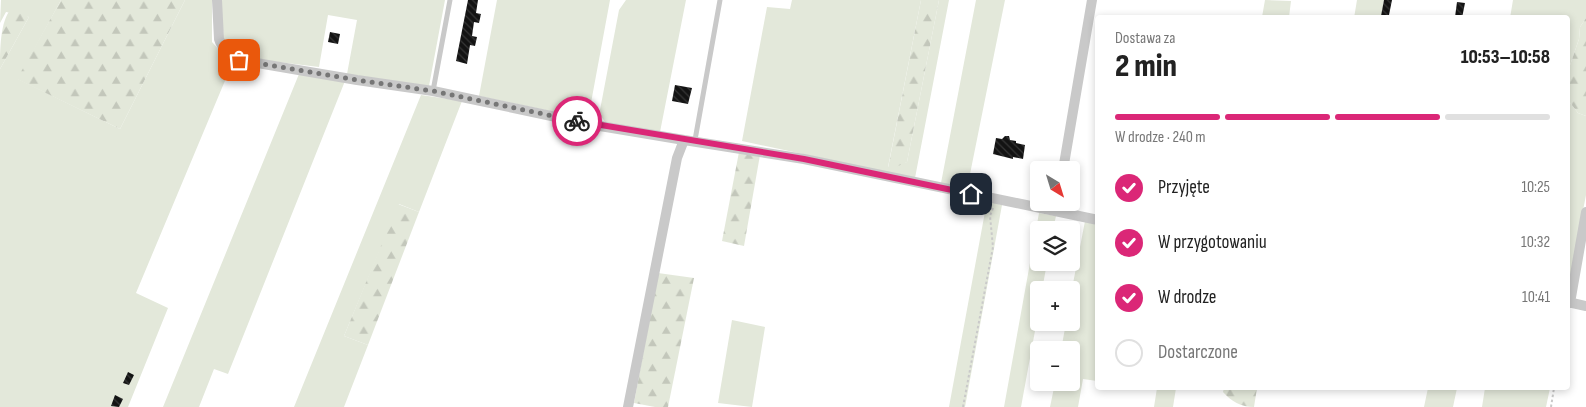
<!DOCTYPE html>
<html lang="pl">
<meta charset="utf-8">
<style>
:root{--surface:#fff;--page:#f2f2f2;--text:#222;--muted:#767676;--line:#e0e0e0;--accent:#db2777}
body{margin:0;font-family:"Sofia Sans Condensed",sans-serif;background:var(--page);color:var(--text);height:100vh;display:flex;flex-direction:column;font-size:19px;white-space:nowrap}
*{box-sizing:border-box;margin:0}
p{font-size:16px;color:var(--muted)}
.icon{flex:none;width:28px;height:28px;fill:none;stroke:currentColor;stroke-width:2;stroke-linecap:round;stroke-linejoin:round}
.map{position:relative;flex:1;overflow:hidden}
.panel{position:absolute;left:1095px;top:15px;width:475px;height:375px;display:flex;flex-direction:column;background:var(--surface);border-radius:5px;box-shadow:0 2px 8px #0003}
.panel>*{flex:none}
.needle{width:32px;rotate:142deg}
.buttons{position:absolute;left:1030px;top:161px;display:grid;gap:10px}
.buttons a{display:grid;place-items:center;width:50px;height:50px;border-radius:5px;background:var(--surface);box-shadow:0 2px 8px #0003;font-size:25px}
.pin{position:absolute;display:grid;place-items:center;width:42px;height:42px;color:#fff;margin:-21px;border-radius:10px;box-shadow:0 2px 8px #0006}
.courier{position:absolute;display:grid;place-items:center;width:50px;height:50px;margin:-25px;border:4px solid #db2777;border-radius:50%;background:#fff;color:#222;box-shadow:0 1px 6px #0007}
.overview em{font-style:normal;font-weight:800}
.overview div{display:flex;flex-direction:column-reverse}
.overview{display:flex;align-items:center;justify-content:space-between;height:85px;padding:0 20px}
h1{font-size:32px;font-weight:800;line-height:38px}
.bar{display:grid;grid-template-columns:repeat(4,1fr);gap:8px 5px;align-content:center;height:60px;padding:0 20px}
.bar i{height:6px;border-radius:4px;background:var(--line)}
.bar .selected{background:var(--accent)}
.bar p{grid-column:span 4}
ol{padding:0 20px;list-style:none}
li{display:flex;align-items:center;gap:15px;height:55px}
li p{margin-inline-start:auto}
li .icon{padding:5px;border-radius:50%;background:var(--accent);color:#fff;stroke-width:4}
li:last-child{color:var(--muted)}
li i{width:28px;height:28px;border:2px solid var(--line);border-radius:50%}
.map>svg:first-child{display:block}
</style>
<div class="map">
<svg width="1586" height="407" viewBox="0 0 1586 407">
<defs>
<pattern id="forest-firs" width="22" height="20" patternUnits="userSpaceOnUse" patternTransform="scale(1.25)"><rect width="22" height="20" fill="#e3e8da"/><path d="M5 1l3.5 6h-7zM16 11l3.5 6h-7z" fill="#c3c7bb"/></pattern>
<pattern id="building-back-hatch" width="6" height="6" patternUnits="userSpaceOnUse" patternTransform="scale(1.25)"><rect width="6" height="6" fill="#131313"/><path d="M-1 5l2 2M0 0l6 6M5-1l2 2" fill="none" stroke="#363636"/></pattern>
</defs>
<rect width="100%" height="100%" fill="#fff"/>
<path fill="#e3e8da" d="M1 0H61L18 79 120 129 185 0H212V42L232 64 136 293 168 308 128 407H0V69L29 17 6 12 0 23Z
M221 0H445L429 86 347 74 357 20 328 15 319 67 246 58 240 56 224 44Z
M497 0H610L588 119 479 96Z
M626 0H686L660 132 605 122 601 116 600 110 619 10Z
M792 0H921L888 167 907 162 939 0H949L915 178 742 141 767 7 790 9Z
M976 0H1005L967 189 941 183Z
M1265 0 1291 1 1289 17H1262Z
M1357 0H1384L1381 17 1354 18Z
M1513 0H1586V18L1580 27 1579 39 1568 71V18H1510Z
M299 74 345 81 228 374 214 369 199 407H163Z
M421 95 462 101 419 212 399 204 344 336 368 345 344 407H294Z
M1568 100 1578 113 1586 116V195L1568 288Z
M987 201 1002 205 965 407H949Z
M1039 213 1056 216 1053 230H1039V262L1047 263 1042 290H1039V309L1021 407H1004Z
M1085 221 1097 225V381L1083 379 1078 407H1050L1055 383 1071 382V350H1061L1066 323 1071 322V294Z
M732 320 765 327 752 407 718 403Z
M1157 388H1176L1173 407H1154Z
M1428 388H1457L1453 407H1424Z
M1485 388H1550L1546 407H1482Z"/>
<path fill="url(#forest-firs)" d="M61 0H185L120 129 17 79Z
M921 0H939L907 162 894 168H888Z
M11 9 29 17 0 69C0 51 0 21 11 9Z
M1586 18V116L1578 113 1568 100V71L1579 39 1580 27Z
M739 152 760 155 744 246 722 241Z
M398 204 419 212 368 345 344 336Z
M658 273 694 278 668 407H655L634 403Z
M1224 388H1257L1254 407C1241 407 1231 401 1223 392Z"/>
<path fill="url(#building-back-hatch)" d="M468 0H478L476 13 481 14 479 23 474 22 472 36 477 37 475 46 470 45 467 64 456 61Z
M1384 0H1392L1389 15 1398 18 1381 16Z
M1457 2 1465 3 1462 18 1455 17Z
M330 32 340 34 338 44 328 42Z
M675 85 692 88 688 104 672 101Z
M1005 136H1009L1010 140 1016 141V143L1025 145 1023 159 1013 157V159L993 154 996 138 1002 139Z
M128 372 134 375 129 385 123 383Z
M115 395 123 399 119 407 111 406Z"/>
<g fill="none" stroke-linecap="round" stroke-linejoin="round">
<path stroke="#c9c9c9" stroke-width="2" stroke-dasharray="2.5 2.5" stroke-linecap="butt" d="M963 407 993 247 990 216 993 208
M1551 407 1554 388"/>
<path stroke="#c9c9c9" stroke-width="5" d="M433 91 450 0
M695 140 720 0"/>
<path stroke="#c9c9c9" stroke-width="10" d="M217 0 219 39C222 49 230 55 239 60L357 80 433 91 594 125 684 140
M1063 170 1092 0
M1055 211 1098 220
M1568 302 1586 306
M1570 303 1586 212
M628 407 677 158 684 140 804 159 1055 211 1057 202"/>
</g>
<g fill="none" stroke-linecap="round" stroke-linejoin="round">
<path stroke="#767676" stroke-width="5" stroke-dasharray="0 9" d="M239 60 357 80 433 91 577 121"/>
<path stroke="#db2777" stroke-width="6" d="M577 121 804 159 971 194"/>
</g>
</svg>
<div class="buttons">
<a><svg class="needle" viewBox="-14 -14 28 28"><path d="M0-13l5 13h-10z" fill="#e53935"/><path d="M0 13l5-13h-10z" fill="#767676"/></svg></a>
<a><svg class="icon" aria-label="layers" viewBox="0 0 24 24"><path d="M12 4l9 5-9 5-9-5zM3 14l9 5 9-5"/></svg></a>
<a>+</a>
<a>−</a>
</div>
<div class="pin" style="left:239px;top:60px;background:#ea580c"><svg class="icon" aria-label="bag" viewBox="0 0 24 24"><path d="M5 8h14l-1 12H6zM9 8a3 3 0 0 1 6 0"/></svg></div>
<div class="pin" style="left:971px;top:194px;background:#1f2937"><svg class="icon" aria-label="home" viewBox="0 0 24 24"><path d="M3 11l9-7 9 7M6 9v11h12V9"/></svg></div>
<div class="courier" style="left:577px;top:121px"><svg class="icon" aria-label="bike" viewBox="0 0 24 24"><circle cx="6" cy="16" r="4"/><circle cx="18" cy="16" r="4"/><path d="M6 16l4-8h5l3 8M10 8l3 8H6M13 5h3"/></svg></div>
<section class="panel">
<div class="overview"><div><h1>2 min</h1><p>Dostawa za</p></div><em>10:53–10:58</em></div>
<div class="bar"><i class="selected"></i><i class="selected"></i><i class="selected"></i><i></i><p>W drodze · 240 m</p></div>
<ol>
<li><svg class="icon" aria-label="check" viewBox="0 0 24 24"><path d="M5 12l5 5 9-10"/></svg>Przyjęte<p>10:25</p></li>
<li><svg class="icon" aria-label="check" viewBox="0 0 24 24"><path d="M5 12l5 5 9-10"/></svg>W przygotowaniu<p>10:32</p></li>
<li><svg class="icon" aria-label="check" viewBox="0 0 24 24"><path d="M5 12l5 5 9-10"/></svg>W drodze<p>10:41</p></li>
<li><i></i>Dostarczone</li>
</ol>
</section>
</div>
